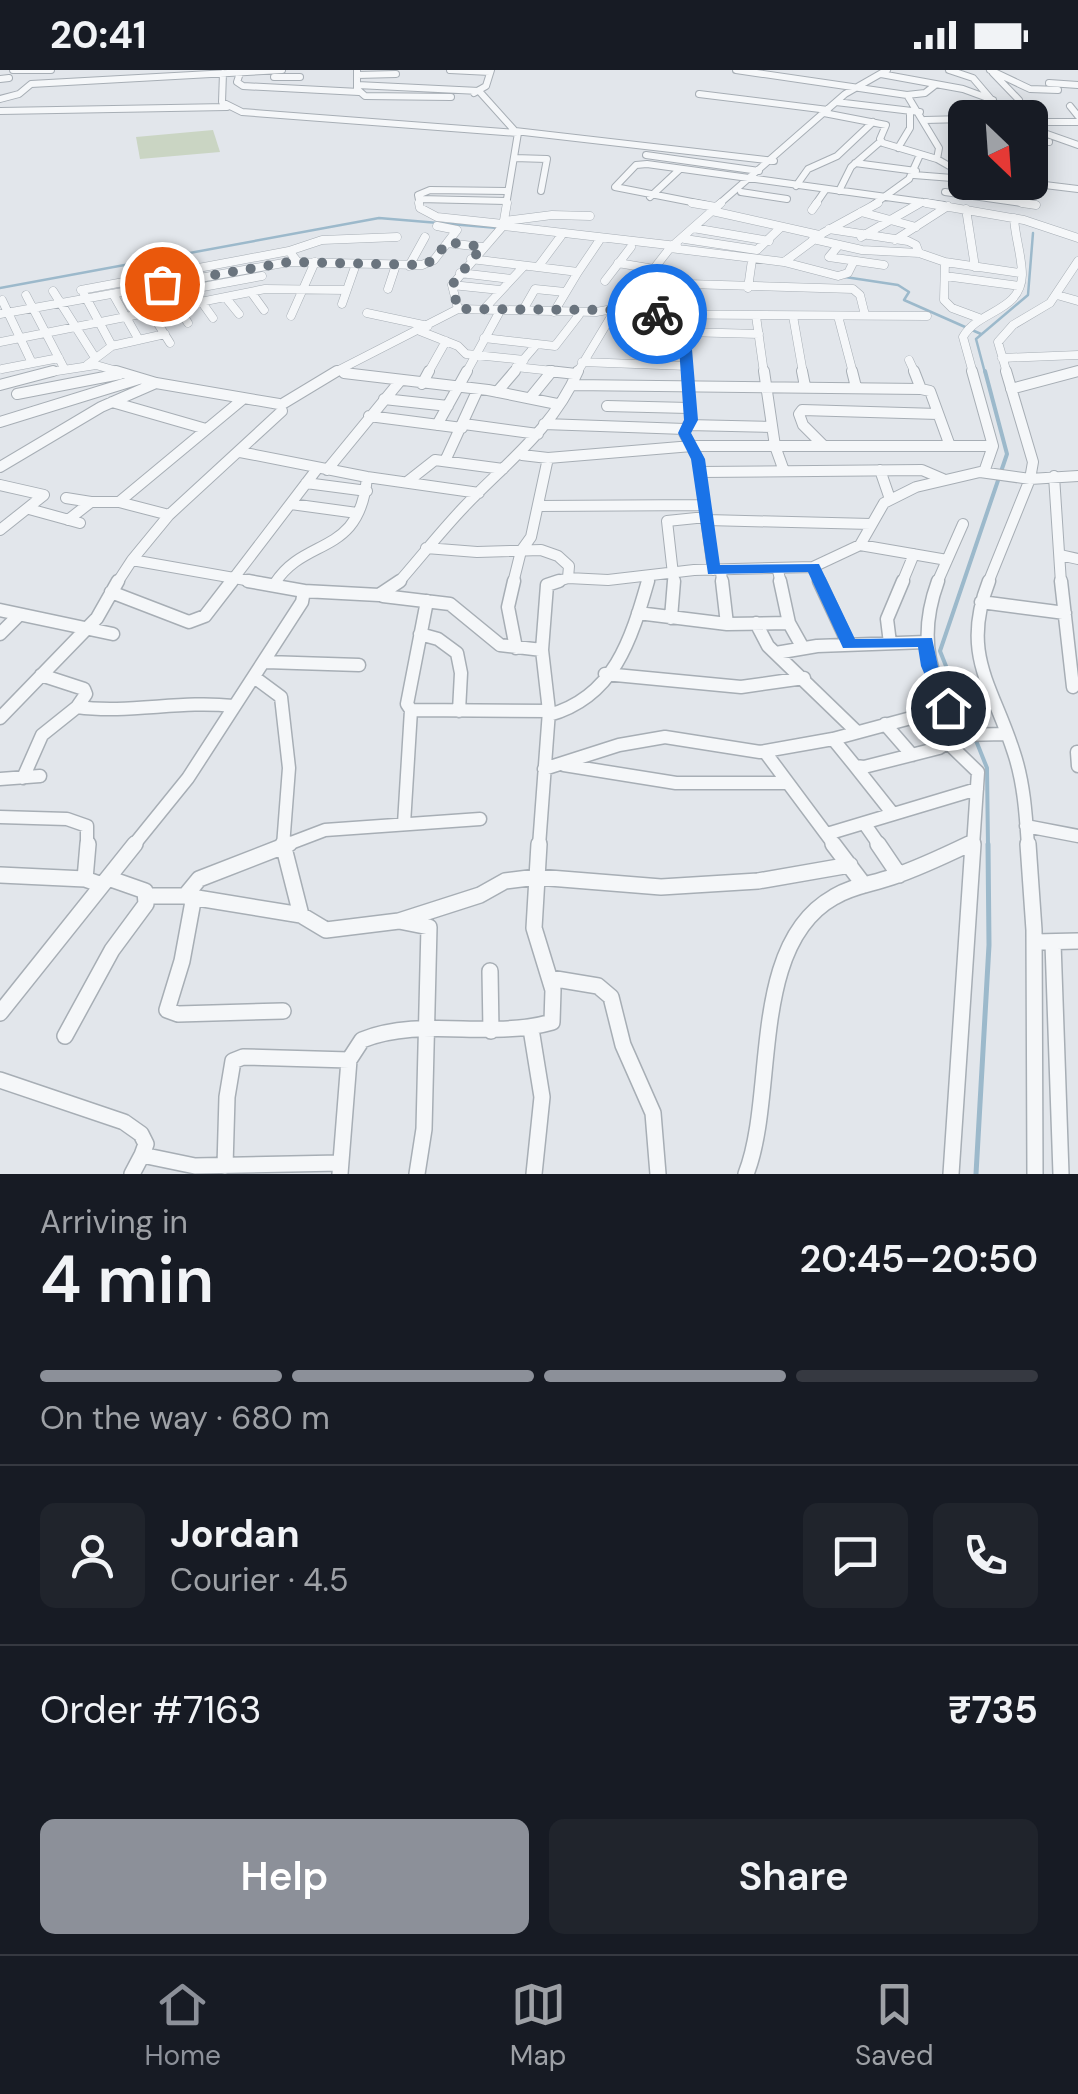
<!DOCTYPE html>
<meta charset="utf-8">
<style>
:root{--surface:#171b24;--page:#20242c;--text:#f1f3f6;--muted:#9ea1a6;--line:#363941;--accent:#8c9099}
body{margin:0;font-family:"DM Sans",sans-serif;background:var(--page);color:var(--text);height:100vh;display:flex;flex-direction:column;font-size:38px;white-space:nowrap}
*{box-sizing:border-box;margin:0}
p{font-size:32px;color:var(--muted)}
.icon{flex:none;width:55px;height:55px;fill:none;stroke:currentColor;stroke-width:2;stroke-linecap:round;stroke-linejoin:round}
.map{position:relative;height:1104px;overflow:hidden}
.side{display:flex;flex-direction:column;background:var(--surface);flex:1}
.side>*{flex:none}
.needle{width:65px;rotate:155deg}
.controls{position:absolute;left:948px;top:30px;display:grid;gap:20px}
.controls a{display:grid;place-items:center;width:100px;height:100px;border-radius:15px;background:var(--surface);box-shadow:0 5px 25px #0003;font-size:50px}
.pin{position:absolute;display:grid;place-items:center;width:85px;height:85px;color:#fff;margin:-42px;border:5px solid #fff;border-radius:50%;box-shadow:0 2px 10px #0007}
.courier{position:absolute;display:grid;place-items:center;width:100px;height:100px;margin:-50px;border:8px solid #1a73e8;border-radius:50%;background:#fff;color:#222;box-shadow:0 2px 12px #0007}
.summary em{font-style:normal;font-weight:600}
.summary div{display:flex;flex-direction:column-reverse}
.summary{display:flex;align-items:center;justify-content:space-between;height:170px;padding:0 40px}
h1{font-size:65px;font-weight:600;line-height:75px}
.bar{display:grid;grid-template-columns:repeat(4,1fr);gap:15px 10px;align-content:center;height:120px;padding:0 40px}
.bar i{height:12px;border-radius:8px;background:var(--line)}
.bar .on{background:var(--accent)}
.bar p{grid-column:span 4}
.line{display:flex;align-items:center;gap:25px;padding:0 40px;border-top:2px solid var(--line)}
.line div{flex:1}
.round{display:grid;place-items:center;flex:none;width:105px;height:105px;border-radius:15px;background:var(--page)}
.action{display:flex;gap:20px;margin-top:auto;padding:20px 40px}
.action a{flex:1;height:115px;border-radius:15px;background:var(--accent);color:#fff;font-size:40px;font-weight:600;line-height:115px;text-align:center}
.action a+a{background:var(--page);color:var(--text)}
.status{display:flex;justify-content:space-between;align-items:center;height:70px;padding:0 50px;background:var(--surface);direction:ltr}
.status svg{height:28px;fill:currentColor}
.tab-bar{display:flex;justify-content:space-around;align-items:center;height:140px;border-top:2px solid var(--line);background:var(--surface);font-size:28px;color:var(--muted)}
.tab-bar a{display:grid;justify-items:center;gap:5px}
.tab-bar .on{color:var(--accent)}
.map>svg:first-child{display:block}
</style>
<div class="status"><b>20:41</b><svg viewBox="0 0 49 12"><path d="M0 12V9h3v3zM5 12V6h3v6zM10 12V3h3v9zM15 12V0h3v12zM26 1h20v11H26zM47 4h2v5h-2z"/></svg></div>
<div class="map">
<svg width="1078" height="1104" viewBox="0 0 1078 1104">
<rect width="100%" height="100%" fill="#e2e6eb"/>
<path fill="#cad5c3" d="M213 60 220 82 140 89 136 67Z"/>
<g fill="none" stroke-linecap="round" stroke-linejoin="round">
<path stroke="#9cb9cb" stroke-width="2.5" d="M845 207 898 215 909 222 904 230 981 264
M0 218 379 148 498 158
M985 303 976 269 1028 225 1033 163"/>
<path stroke="#9cb9cb" stroke-width="4" d="M971 659 940 581 1007 384 985 301
M975 668 987 698 988 776"/>
<path stroke="#9cb9cb" stroke-width="5" d="M976 1104 989 875 988 774"/>
<g stroke="#a7aeb5" stroke-width="8">
<path id="minor-far4" d="M13 0H51
M241 0 237 12 243 16 359 22
M357 0V19L365 26 451 27
M450 0 490 2
M736 0 907 25 939 78 937 89
M949 0 973 8 1007 48
M990 0 1030 19 1058 20
M223 3 222 32 242 42 518 63 506 135
M993 3 1019 30
M881 4 963 19 993 30
M357 5 396 4
M274 7H300
M0 9 9 8
M1049 13 1078 15
M357 15 479 21 515 61 774 91
M474 23 486 16 491 0
M699 24 828 40
M907 25 925 23 934 16
M0 29 19 24 31 14 282 0
M836 32 920 42
M1070 36 1078 46
M0 41 227 37
M824 43 886 55 880 69 883 73 937 89 965 105
M925 50 965 49
M1030 52H1078
M1030 58 1078 75
M965 71 960 82 965 92
M1030 71 1049 72
M898 78 910 58V41
M646 85 759 101
M514 88 547 89 541 121
M855 93 916 101
M914 105 965 109
M1020 112 1078 119
M796 116 808 99 837 86 873 52
M839 121 851 97 881 71
M741 122 787 129
M945 122 1036 135
M650 127 680 99
M419 129 506 131
M420 135 418 125 430 120 506 121
M707 135 615 117 636 95 647 94 944 135
M718 135 845 24 887 0
M815 135 826 119
M873 135 909 109 919 87
M916 135 922 132"/>
</g>
<g stroke="#a7aeb5" stroke-width="9">
<path id="minor-far3" d="M419 133 420 138 437 147 503 154
M692 133 716 137
M926 133 1024 150 1078 168
M1022 133 1036 135
M966 139 975 197
M812 140 817 133
M712 141 819 165
M861 142 916 157
M505 151 552 145 590 146
M503 156 677 176
M693 158 769 171
M829 159 908 171 916 175 919 183
M861 167 920 133
M685 169 757 180 781 157
M813 169 862 180 919 183 945 192 1020 203
M895 170 948 136
M447 173 482 177
M839 175 829 187 884 195
M670 178 784 192 823 163 878 133
M289 181 322 170 397 167
M471 189 578 202 599 171
M784 192 838 206 848 203 854 191
M945 192 944 230 952 238 979 248
M618 193 654 199
M409 196 425 167
M538 197 561 166
M460 203 511 209
M945 206 1020 216
M605 211 631 177
M653 213 853 219 860 225 865 245
M163 214 188 253
M452 215 500 220
M748 218 752 190
M192 219 262 206
M388 219 396 195
M81 220 289 181 297 191
M137 220 170 273
M53 221 94 286
M251 222 264 240
M84 224 112 276 87 295
M113 224 139 270
M26 225 64 298
M1057 225 1078 231
M198 227 213 248
M226 228 239 244
M2 230 32 293
M342 234 356 194
M485 238 524 196
M458 239 452 215 503 156 507 133
M523 240 535 219 565 222
M554 242 578 202
M367 243 428 256
M0 244 289 192 422 195 434 190 457 160 437 156
M616 244 927 246
M683 245 687 303
M291 246 315 192
M756 246 764 303
M793 246 803 303
M838 246 853 303
M420 261 458 276 466 284 524 290
M685 262 759 264
M653 266H685
M484 268 555 276 579 245
M0 272 265 219 346 220
M112 276 165 264
M1002 288 1078 285
M909 290 915 303
M582 292 688 296
M516 297 571 303
M2 299 59 288
M44 303 96 295 124 303
M333 303 458 239 596 242 624 237 670 178 721 133
M428 303 446 271
M466 303 500 241
M512 303 536 275
M577 303 615 240
M973 303 963 267C978 240 1021 242 1022 205 1022 186 1015 167 1014 148
M1007 303 998 272 1013 255 1050 233 1078 191
M1069 303 1078 301"/>
</g>
<g stroke="#a7aeb5" stroke-width="12">
<path id="minor-far2" d="M116 301 156 313 279 334
M549 301 576 304
M687 301 691 351 684 363 698 389 713 500
M764 301 775 376 784 401
M802 301 805 316
M852 301 856 317
M972 301 993 376 984 402
M344 303 488 320 557 334
M422 314 429 301
M0 315 53 301
M572 315 921 319 914 301
M921 319 930 321 950 376
M1011 319 1078 301
M497 322 515 301
M17 324 120 304
M530 328 552 301
M384 329 448 336
M112 332 206 359
M284 333 337 301
M607 336 689 338
M369 346 462 358
M0 352 139 309
M464 354 538 364
M544 354 685 359
M437 355 467 301
M688 355 772 357
M824 376 803 355 799 344 802 340 938 344
M240 382 367 407 479 423
M522 385 548 388 692 376H993
M445 391 478 319
M0 397 101 337 156 313
M327 400 400 311
M880 400 890 429
M700 402 922 400 943 409
M1054 406 1061 513
M407 412 435 390 503 399
M306 413 367 421
M0 415 44 425 0 460
M66 428 91 432
M291 434 357 443
M539 436 705 435
M29 439 80 453
M169 445 119 432 243 329
M68 450 91 432H119
M707 450 871 454
M860 475 947 490
M426 478 477 482 541 480 558 486 569 496 568 508
M1060 485 1078 489
M813 497 821 513
M721 500 722 513
M778 501 781 513
M117 513 132 490
M230 513 317 399
M262 513 132 490 169 445 282 341
M275 513C305 466 360 487 367 407
M398 513C420 488 441 461 464 437 506 393 553 359 578 301
M513 513 521 481 531 467 548 388
M552 513 568 508 608 510 694 500 813 497 860 475 884 433 916 417 980 402 1030 409 1078 406
M647 513 649 506
M674 513 667 451 706 447
M902 513 914 484
M937 513 963 454
M988 513 1030 409 1033 392 1006 301"/>
</g>
<g stroke="#a7aeb5" stroke-width="15">
<path id="minor-far1" d="M514 511 508 537 516 578
M722 511 727 554
M780 511 789 553 803 578
M819 511 849 575
M938 511C915 574 933 608 960 665
M989 511C960 585 993 616 1014 683 1024 713 1026 746 1028 776
M1061 511 1073 617
M304 521 379 525 400 511
M111 522 189 552 205 546 232 511
M383 526 450 534 500 575 542 580
M427 531 407 634 411 640 549 641
M981 532 1065 543
M0 540 113 564
M638 543 727 554 789 553
M671 548 674 511
M756 553 768 576 856 661
M0 564 19 545
M420 564 438 569 457 583 461 603 459 641
M890 573 887 549 903 511
M776 583 817 576 926 572
M266 592 359 595
M605 604 741 617 804 608
M254 607 281 627 289 698 283 776
M77 637C129 644 181 630 233 636
M549 645C614 627 631 570 648 511
M0 648 97 548 118 511
M885 654 912 685
M833 669 948 638
M949 674 978 702 973 776
M765 682 835 776
M1077 682 1078 696
M564 695 676 713H788
M855 696 893 744
M544 699 619 675 665 667 760 682 833 669 855 696 864 697 939 678 960 665 1005 664
M23 708 42 665 77 637 86 624 84 619 41 605
M0 709 40 706
M0 747 67 749 87 756V776
M864 753 880 776
M404 754 411 640
M1026 756 1078 766
M827 764 977 719
M133 776 188 708 302 532 304 521 248 511
M283 776 325 760 480 749
M539 776 549 641 542 580 547 515 559 511
M964 776 971 773"/>
</g>
<g stroke="#a7aeb5" stroke-width="18">
<path id="minor" d="M88 774 85 809 102 815
M283 774 301 845
M289 774 199 809 185 826 301 845 326 860 399 851 429 857 424 1059 417 1104
M833 774 864 815
M878 774 899 805
M1028 774 1034 860 1035 1104
M0 805 85 809
M147 826H185
M194 826 182 891 167 940 178 944 283 941
M399 851 480 825 505 811 537 807 661 817 758 811 850 795
M1035 872 1078 871
M1053 873 1061 1104
M490 901 491 961
M550 908 598 916 611 927 623 975 653 1043 658 1104
M0 943 135 774
M531 959 542 1027 534 1104
M65 966 112 880 146 834 145 821 108 808
M0 1010 124 1052 141 1064 146 1074 142 1085
M225 1096 227 1027 233 991 243 987 349 990
M132 1104 142 1085 195 1096 340 1093
M340 1104 349 990 362 970C422 946 490 970 552 952L553 920 534 858 539 774
M746 1104C777 1025 748 875 834 827 852 816 872 814 892 807 919 798 944 786 969 774
M951 1104 973 774"/>
</g>
<use href="#minor-far4" stroke="#f5f7f9" stroke-width="6"/>
<use href="#minor-far3" stroke="#f5f7f9" stroke-width="8"/>
<use href="#minor-far2" stroke="#f5f7f9" stroke-width="10"/>
<use href="#minor-far1" stroke="#f5f7f9" stroke-width="12"/>
<use href="#minor" stroke="#f5f7f9" stroke-width="15"/>
</g>
<path fill="#1a73e8" d="M657 241 689 244 698 350 691 363 705 389 720 495 819 494 855 569 932 568 938 596 957 638 954 642H942L939 638 921 596 918 577 843 578 808 502 708 504 691 389 678 363 684 350 677 248 653 247Z"/>
<g fill="none" stroke-linecap="round" stroke-linejoin="round">
<path stroke="#6a747e" stroke-width="10" stroke-dasharray="0 18" d="M162 214 289 192 422 195 434 190 447 172 482 177 452 215 458 239 615 240 614 244H657"/>
</g>
</svg>
<div class="controls">
<a><svg class="needle" viewBox="-14 -14 28 28"><path d="M0-13l5 13h-10z" fill="#e53935"/><path d="M0 13l5-13h-10z" fill="#9ea1a6"/></svg></a>
</div>
<div class="pin" style="left:162px;top:214px;background:#ea580c"><svg class="icon" aria-label="bag" viewBox="0 0 24 24"><path d="M5 8h14l-1 12H6zM9 8a3 3 0 0 1 6 0"/></svg></div>
<div class="pin" style="left:948px;top:638px;background:#1f2937"><svg class="icon" aria-label="home" viewBox="0 0 24 24"><path d="M3 11l9-7 9 7M6 9v11h12V9"/></svg></div>
<div class="courier" style="left:657px;top:244px"><svg class="icon" aria-label="bike" viewBox="0 0 24 24"><circle cx="6" cy="16" r="4"/><circle cx="18" cy="16" r="4"/><path d="M6 16l4-8h5l3 8M10 8l3 8H6M13 5h3"/></svg></div>
</div>
<section class="side">
<div class="summary"><div><h1>4 min</h1><p>Arriving in</p></div><em>20:45–20:50</em></div>
<div class="bar"><i class="on"></i><i class="on"></i><i class="on"></i><i></i><p>On the way · 680 m</p></div>
<div class="line" style="height:180px"><a class="round"><svg class="icon" aria-label="person" viewBox="0 0 24 24"><circle cx="12" cy="8" r="4"/><path d="M4 21q1-7 8-7t8 7"/></svg></a><div><b>Jordan</b><p>Courier · 4.5</p></div><a class="round"><svg class="icon" aria-label="chat" viewBox="0 0 24 24"><path d="M4 5h16v11H9l-5 4z"/></svg></a><a class="round"><svg class="icon" aria-label="phone" viewBox="0 0 24 24"><path d="M5 4h4l2 5-3 2q2 4 5 5l2-3 5 2v4C11 20 4 13 5 4z"/></svg></a></div>
<div class="line" style="height:130px"><div>Order #7163</div><b>₹735</b></div>
<div class="action"><a>Help</a><a>Share</a></div>
</section>
<nav class="tab-bar">
<a class="on"><svg class="icon" aria-label="home" viewBox="0 0 24 24"><path d="M3 11l9-7 9 7M6 9v11h12V9"/></svg>Home</a>
<a><svg class="icon" aria-label="map" viewBox="0 0 24 24"><path d="M3 6l6-2 6 2 6-2v14l-6 2-6-2-6 2zM9 4v14M15 6v14"/></svg>Map</a>
<a><svg class="icon" aria-label="saved" viewBox="0 0 24 24"><path d="M7 4h10v16l-5-4-5 4z"/></svg>Saved</a>
</nav>
